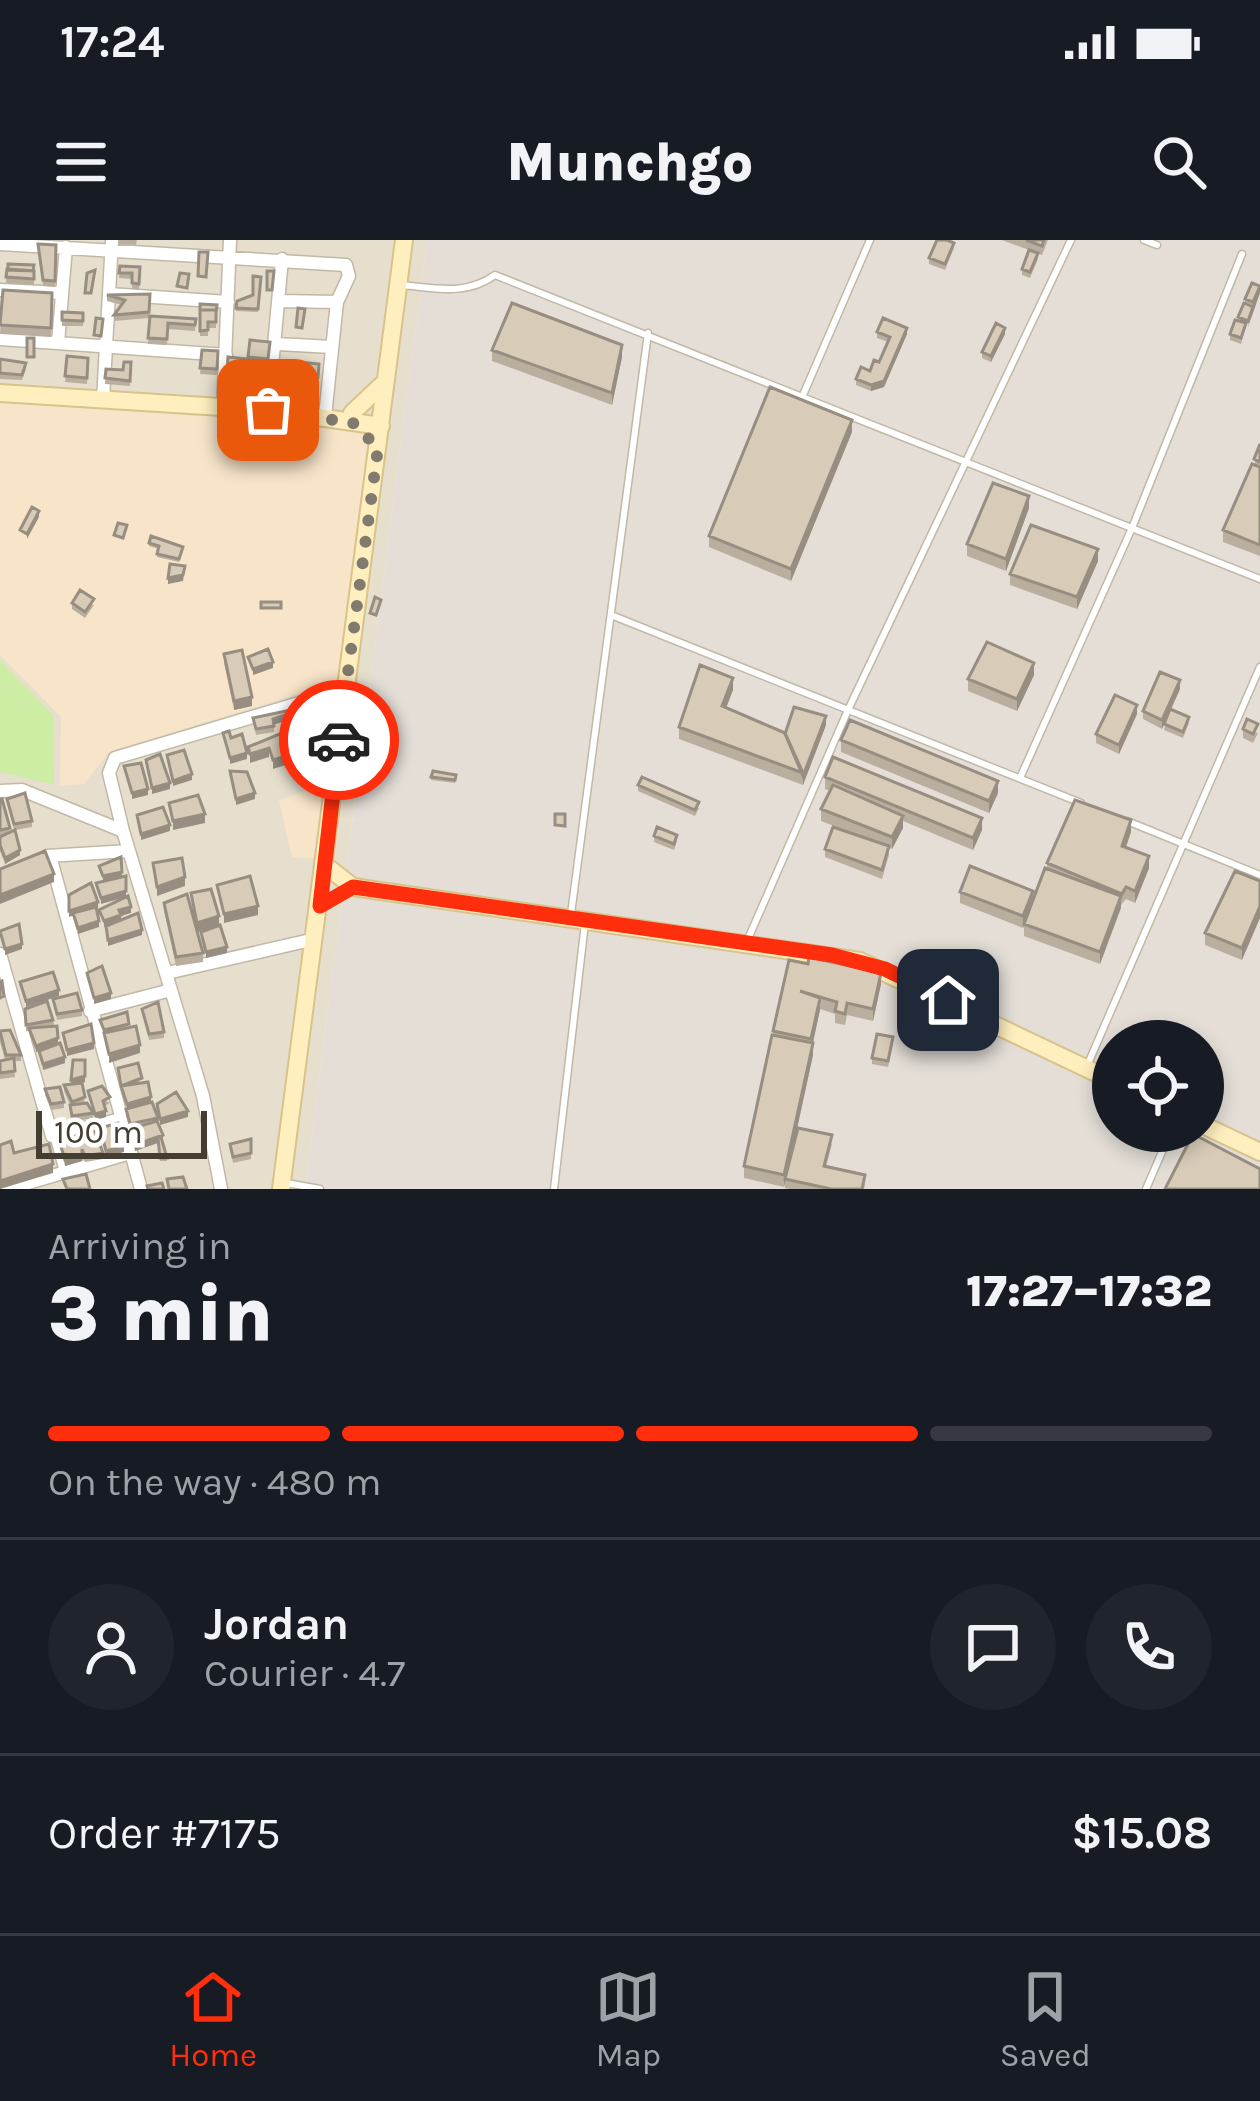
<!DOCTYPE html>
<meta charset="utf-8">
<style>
:root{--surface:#171b24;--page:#20242c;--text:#f1f3f6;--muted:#9ea1a6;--line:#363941;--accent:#ff2e0c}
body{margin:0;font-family:Karla,sans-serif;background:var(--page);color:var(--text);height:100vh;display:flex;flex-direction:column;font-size:45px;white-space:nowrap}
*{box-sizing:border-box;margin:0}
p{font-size:39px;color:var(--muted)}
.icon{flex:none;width:66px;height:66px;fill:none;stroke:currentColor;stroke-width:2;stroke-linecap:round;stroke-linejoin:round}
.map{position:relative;height:949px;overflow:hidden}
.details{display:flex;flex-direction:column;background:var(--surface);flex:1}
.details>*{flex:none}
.controls{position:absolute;left:1092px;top:780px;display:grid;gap:24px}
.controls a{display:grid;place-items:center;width:132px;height:132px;border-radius:50%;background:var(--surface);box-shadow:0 6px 18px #0003;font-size:60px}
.scale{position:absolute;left:36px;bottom:30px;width:171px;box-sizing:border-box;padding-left:12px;border:6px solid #443d31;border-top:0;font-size:33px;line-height:42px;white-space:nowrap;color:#443d31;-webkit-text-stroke:9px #fff;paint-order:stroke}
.pin{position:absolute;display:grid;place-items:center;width:102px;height:102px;color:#fff;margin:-51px;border-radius:24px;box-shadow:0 6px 18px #0006}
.courier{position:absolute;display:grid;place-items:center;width:120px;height:120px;margin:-60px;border:9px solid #ff2e0c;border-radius:50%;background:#fff;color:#222;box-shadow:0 3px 15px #0007}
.head em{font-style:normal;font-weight:800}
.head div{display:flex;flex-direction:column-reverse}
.head{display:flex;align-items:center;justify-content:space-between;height:204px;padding:0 48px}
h1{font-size:78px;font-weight:800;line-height:90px}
.bar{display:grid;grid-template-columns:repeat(4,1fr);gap:18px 12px;align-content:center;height:144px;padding:0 48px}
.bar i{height:15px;border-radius:9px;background:var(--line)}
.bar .current{background:var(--accent)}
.bar p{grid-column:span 4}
.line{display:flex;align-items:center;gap:30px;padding:0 48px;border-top:3px solid var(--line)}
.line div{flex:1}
.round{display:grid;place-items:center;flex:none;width:126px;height:126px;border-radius:63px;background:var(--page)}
.status{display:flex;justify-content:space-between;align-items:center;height:84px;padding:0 60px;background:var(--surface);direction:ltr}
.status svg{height:33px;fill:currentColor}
header{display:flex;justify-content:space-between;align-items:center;height:156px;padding:0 48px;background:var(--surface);font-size:54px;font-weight:800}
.tab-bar{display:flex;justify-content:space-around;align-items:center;height:168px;border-top:3px solid var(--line);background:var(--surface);font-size:33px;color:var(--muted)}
.tab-bar a{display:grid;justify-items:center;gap:6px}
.tab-bar .current{color:var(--accent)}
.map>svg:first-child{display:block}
</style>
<div class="status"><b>17:24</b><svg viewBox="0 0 49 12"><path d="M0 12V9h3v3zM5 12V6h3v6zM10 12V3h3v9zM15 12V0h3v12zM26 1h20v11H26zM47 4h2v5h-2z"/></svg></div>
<header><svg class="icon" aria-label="menu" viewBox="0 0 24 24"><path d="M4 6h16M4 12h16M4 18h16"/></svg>Munchgo<svg class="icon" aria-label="search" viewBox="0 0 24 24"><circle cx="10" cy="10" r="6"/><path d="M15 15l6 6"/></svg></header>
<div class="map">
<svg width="1260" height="949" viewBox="0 0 1260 949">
<rect width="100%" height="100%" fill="#f3ede1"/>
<path fill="#e7dfce" d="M0 0H427L305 949H0Z"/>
<path fill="#f8e4c9" d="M0 159 378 184 342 440 109 512 84 544 60 546 61 477 0 415Z
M327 544 317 619 292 617 279 560Z"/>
<path fill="#e4ded7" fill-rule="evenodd" d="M427 0H1260V949H305ZM1113 801H1203V891H1113Z"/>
<path fill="#cdeca4" d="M0 420 53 475 54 545 0 532Z"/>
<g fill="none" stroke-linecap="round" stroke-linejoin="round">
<g stroke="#c1b8a6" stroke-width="9">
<path id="lane" d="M1144 0 1157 5
M402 45C436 48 466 56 495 35L1260 339
M803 155 870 0
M611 375 1081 563
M1020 538 1132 288 1242 14
M1127 581 1260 635
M571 674 648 93
M748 699 848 470 1071 0
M1087 826 1260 427
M286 943 320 949
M554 949 585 683
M1146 949 1171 891"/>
</g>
<g stroke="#c1b8a6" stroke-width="15">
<path id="street" d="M0 4 346 25 349 36 337 62 325 176
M0 50 62 53
M109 54 228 62
M280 61 337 62
M0 99 226 115
M58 103 66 7
M277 104 332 107
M103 160 112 0
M223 168 230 0
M268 170 282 19
M0 551 22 550 123 591 109 533 115 518 346 449
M123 591 203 856 221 949
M47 616 129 611
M50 616 141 949
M0 714 52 896 121 879
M167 733 315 699
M90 771 171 750
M57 898 66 932
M8 949 130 913"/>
</g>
<g stroke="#d8c38b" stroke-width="20">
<path id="secondary" d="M0 153 268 170 381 186
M352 173 386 141
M325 625 353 647 860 721 1113 841
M1203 885 1260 912
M281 949 404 0"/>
</g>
<use href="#lane" stroke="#fff" stroke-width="6"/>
<use href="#street" stroke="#fff" stroke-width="12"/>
<use href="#secondary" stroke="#ffefbf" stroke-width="16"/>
</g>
<path fill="#baaf9e" d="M119 0H137L136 5 119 4Z
M1002 0H1048L1042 15 1038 14V19L1030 38 1022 35V29L1029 10Z
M56 5 55 47 43 46 38 10Z
M954 8 945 30 929 24V18Z
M34 25V45L6 43 7 29Z
M120 26 140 27 139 50 132 49V39L119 38Z
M261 37 258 72 236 71 237 61 253 55Z
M1260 46V53L1253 68V73L1246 86 1241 104 1230 100V94L1245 64V59Z
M52 53 51 97 0 94 2 67Z
M150 54 149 78 114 81V75L122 65 107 61V55Z
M200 64 217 65 216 88H208V96H200Z
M62 72 83 73V86H62Z
M150 76 196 79 195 91 168 89 167 105 148 104Z
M877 92 907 94 884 147 871 151 856 145V139L879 122 888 102 877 98Z
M1005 94 991 122 982 118V112Z
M250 100 270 102 268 125 248 122 246 157 226 156 228 117 248 119Z
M202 110 218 111 217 135 200 134Z
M492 110 622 117 612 165 492 121Z
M67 116 88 118 87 144 65 142Z
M0 119 26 129 22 140 0 139Z
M131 122 130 146 105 144 106 129 123 130Z
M300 122 319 124 318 142 305 141 303 162H296Z
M852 192 791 341 709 307V296Z
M1260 204V316L1223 302V290L1254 225Z
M1029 268 1006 331 967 316V304Z
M149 303 183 310 179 322 157 317 159 309 149 306Z
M1098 321 1077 369 1010 345V334Z
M72 363 94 365 85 378 72 369Z
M224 414 252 466 234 470 224 423Z
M1034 435 1017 471 968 451V439Z
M1180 449 1171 469 1189 483 1183 498 1164 490 1168 475 1162 489 1143 479V471Z
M733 450 726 468 785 493 826 485 803 545 679 499V487Z
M300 468 304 487 285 481 274 484V492L256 495 253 478Z
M1137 474 1119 514 1096 503V494Z
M1243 489 1258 493 1253 503 1243 498Z
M841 500 998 553 989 573 841 512Z
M456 535 455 543 431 540V537Z
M825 537 982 590 973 610 903 581V588L892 609 889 608V615L882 639 825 617V609L865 598 821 581V569L830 551 825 549Z
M638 545 699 568 695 576 638 551Z
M7 559 32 581V587L15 590 20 615 5 624 0 611V560L10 592 14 590Z
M1131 592 1126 607 1149 628 1135 663 1126 659 1121 665 1100 724 1024 696V684L1028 676 1023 688 960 663V652L1033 662 1047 629V623Z
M654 596 677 601 674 610 654 602Z
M1260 641 1242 720 1205 705V693Z
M211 649 197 692 203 713V722L176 726 164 671V663L196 688 191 653Z
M789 720 881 744 873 781 847 775 845 785 835 783V774L820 769 813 803V815L791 918 832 904 826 927 865 944 864 949H789L785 948V942L784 947 744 938V926Z
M53 759 82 770V776L57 780Z
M25 769 53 780 58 804 65 823 43 830 39 811 49 807 36 812 29 791H26Z
M142 769 164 792V798L149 800Z
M0 791 21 815V821H14L15 837 0 839V821L5 820 0 802Z
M893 803 888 827 872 824V818Z
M118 828 142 843 158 878 167 921H160L158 903 135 911 126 875 127 869 121 852Z
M85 842 80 843 85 863 93 871 88 851 110 863 104 866 106 877 95 880 93 874V878L72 882 70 865 64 851V845Z
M45 849 64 862V868L51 870 45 855Z
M251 899V919L233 923 230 904Z
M59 900 103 913V919L85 922 82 915V921L65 926Z"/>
<path fill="#978e81" d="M1260 47V53L1248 87 1253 62Z
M907 88V94L884 147 871 151V145Z
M1005 88V94L991 122V116Z
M622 105V117L612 165V153Z
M852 180V192L791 341V329Z
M1029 256V268L1006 331V319Z
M39 271V277L27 299V294Z
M1098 309V321L1077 369V357Z
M185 326 183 341 168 344V338Z
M273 422V428L253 435V429Z
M1034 423V435L1017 471V459Z
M733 438V450L722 478V466Z
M1180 440V449L1162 489V480Z
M252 457V466L234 470V461Z
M1137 465V474L1119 514V505Z
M285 475V481L273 485V479Z
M826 476V485L803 545V536Z
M269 508V517L250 523V514Z
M305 510V519L273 529V520Z
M247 513V519L230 524V518Z
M192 534V540L173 546V541Z
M998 541V553L989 573V561Z
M170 543V549L152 554V548Z
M148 549V555L132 559V553Z
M255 553V559L236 565V559Z
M205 574V583L173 590V581Z
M903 576V588L892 609V597Z
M982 578V590L973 610V598Z
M1131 580V592L1122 618V606Z
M170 585V591L141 600V594Z
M20 610V615L5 624V618Z
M1149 616V628L1135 663V651Z
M122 632V638L103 642V636Z
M54 634V642L0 664V655Z
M185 637V646L157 656V647Z
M126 651V657L101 664V658Z
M1033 651V662L1023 688V676Z
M1121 656V668L1100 724V712Z
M98 662V668L69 677V671Z
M258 666V675L224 683V674Z
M1260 666V678L1242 720V708Z
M131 667V673L121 676V681L104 687V681L119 670Z
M219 676V685L197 692V683Z
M99 681V687L78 694V688Z
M142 690V695L108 706V700Z
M22 704V709L5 715V709Z
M227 707V713L206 718V712Z
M881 733V744L873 781V769Z
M59 750V756L26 767V761Z
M111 753V759L94 764V758Z
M820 758V770L811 811V799Z
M58 798V804L36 812V806Z
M94 803V809L67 816V810Z
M813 803V815L784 947V935Z
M140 805V813L109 823V814Z
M65 817V823L43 830V824Z
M85 836V842L71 846V840Z
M151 857V863L127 870V864Z
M106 871V877L95 880V874Z
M188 871V877L160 885V879Z
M163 895V901L135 911V905Z
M124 906V912L106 917V911Z
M82 915V921L65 926V920Z
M53 924V933L0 949V941Z"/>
<path fill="#d8cbb8" stroke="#978e81" stroke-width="3" d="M937 0H947L954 3 945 24 929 18Z
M1026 0H1044L1042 6Z
M38 4 56 5 55 41 43 40Z
M1029 10 1038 13 1030 32 1022 29Z
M199 12H208L206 37 198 36Z
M8 24 34 25 33 31 8 30Z
M120 26 140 27 139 44 132 43V33H119Z
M7 29 34 31V39L6 37Z
M95 30 91 53H85L87 33Z
M267 31H274L272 50H267Z
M180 33 189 34 187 48 177 46Z
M253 36 261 37 258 69 236 68 237 61 253 55Z
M1252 43 1260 46 1253 62 1245 59Z
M3 50 52 53 51 88 0 85Z
M150 54 149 72 114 75 125 60 107 55Z
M512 63 622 105 612 153 492 110Z
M1244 63 1253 67 1248 81 1238 77Z
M200 64 217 65 216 73V70H200Z
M298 68 305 69 302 88 296 87Z
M200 70H216V82H208V90L200 91Z
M62 72 83 73V81L62 80Z
M150 76 196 79 195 85 168 83 167 99 148 98Z
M96 78 103 79 101 96 94 95Z
M883 78 907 88 884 141 871 145 856 139 861 127 870 131 874 120 879 122 890 97 877 92Z
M1235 80 1246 83 1241 98 1230 94Z
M996 83 1005 88 991 116 982 112Z
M27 98H34V117H27Z
M250 100 270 102 268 119 248 117Z
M202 110 218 111 217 129 200 128Z
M67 116 88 118 87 138 65 136Z
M228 117 248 119 246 148 226 147Z
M0 119 26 123 22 135 0 133Z
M124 122H131L130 141 105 138 106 129 123 130Z
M300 122 319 124 318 137 299 135Z
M298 141H305L303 159H296Z
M770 147 852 180 791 329 709 296Z
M1260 204V222L1254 219Z
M1252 224 1260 227V305L1223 290Z
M993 243 1029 256 1006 319 967 304Z
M32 267 39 271 27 294 20 290Z
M118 283 127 285 123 298 114 295Z
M1031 285 1098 309 1077 357 1010 334Z
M151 296 183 307 179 319 157 314 159 306 149 303Z
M170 324 185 326 183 335 168 338Z
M80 350 94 359 85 372 72 363Z
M375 357 381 360 376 375 370 373Z
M261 362H281V368H261Z
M987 402 1034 423 1017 459 968 439Z
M268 409 273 422 253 429 248 417Z
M242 410 252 457 234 461 224 414Z
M700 425 733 438 722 466 785 493 803 533 679 487Z
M1160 432 1180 440 1162 480 1143 471Z
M1115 455 1137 465 1119 505 1096 494Z
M794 467 826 476 803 536 785 494Z
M300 468 304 481 285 475 273 479 274 486 256 489 253 478Z
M1170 469 1189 477 1183 492 1164 484Z
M1247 479 1258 484 1253 494 1243 489Z
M850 480 998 541 989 561 841 500Z
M229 491 231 498 242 494 247 513 230 518 223 493Z
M282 493 286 508 302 500 305 510 273 520 269 508 250 514 248 507Z
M184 510 192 534 173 541 167 515Z
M160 514 170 543 152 548 146 520Z
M833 517 982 578 973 598 825 537Z
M141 523 148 549 132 553 124 526Z
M230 531 247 532 255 553 236 559Z
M433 531 456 535 455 540 431 537Z
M642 537 699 562 695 570 638 545Z
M833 545 903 576 892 597 821 569Z
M25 553 32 581 14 584 7 559Z
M198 555 205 574 173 581 169 563Z
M2 559 10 588 0 590V560Z
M1075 560 1131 580 1122 606 1149 616 1135 651 1126 647 1122 654 1047 623Z
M163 567 170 585 141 594 137 575Z
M555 574H565V586L555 585Z
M657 587 677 595 674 604 654 596Z
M833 587 889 606 882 630 825 609Z
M15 590 20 610 5 618 0 605V597Z
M45 611 54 634 0 655V629Z
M121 617 122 632 103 636 99 626Z
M182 618 185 637 157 647 153 623Z
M970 626 1033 651 1023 676 960 652Z
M1045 628 1121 656 1100 712 1024 684Z
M1235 631 1260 641V666L1242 708 1205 693Z
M126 636V651L101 658 96 643Z
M250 636 258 666 224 674 217 645Z
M91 643 98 662 69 671V655Z
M211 649 219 676 197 683 191 653Z
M187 654 203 713 176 717 164 663Z
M128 656 131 667 119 670 121 675 104 681 99 670Z
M96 667 99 681 78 688 73 673Z
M138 673 142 690 108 700 106 686Z
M19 684 22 704 5 709 0 691Z
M220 685 227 707 206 712 201 692Z
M809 717 881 733 873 769 847 763 845 774 835 771 837 762 800 751 820 758 811 799 773 791 789 720 808 724Z
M102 726 111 753 94 758 87 733Z
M53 732 59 750 26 761 20 742Z
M2 741 4 756 0 758V742Z
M77 753 82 770 57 774 53 759Z
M47 761 53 780 26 785 25 769Z
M158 762 164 792 149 794 142 769Z
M127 772 129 784 104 790 100 780Z
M91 784 94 803 67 810 63 793Z
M57 786 58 798 36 806 29 788Z
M136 786 140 805 109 814 104 793Z
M10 790 21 815H6L0 791Z
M877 794 893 797 888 821 872 818Z
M772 795 813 803 784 935 744 926Z
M60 803 65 817 43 824 39 811Z
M14 818 15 831 0 833V821Z
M73 820H85V836L71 840Z
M138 823 142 838 121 846 148 842 151 857 127 864 121 846 118 828Z
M82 843 85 857 72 862 64 845Z
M102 846 110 857 103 861 106 871 95 874 88 851Z
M60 847 64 862 51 864 45 849Z
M176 852 188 871 160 879 157 864Z
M152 862 158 878 130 884 126 869Z
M87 863 93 873 72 876 70 865Z
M157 881 163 895 135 905 130 889Z
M118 883 124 906 106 911 100 888Z
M798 888 832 895 824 926 865 935 862 949H831L785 939Z
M95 891 103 913 85 916 82 909V915L65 920 59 900Z
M1193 894 1260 929V949H1165Z
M161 897 167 918H160L158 898Z
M251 899V913L233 917 230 904Z
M11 901 14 913 49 904 53 924 0 941V905Z
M86 934 90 949H67L63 939Z
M183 937 187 949H169L167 939Z
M162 943 164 949H148L147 946Z"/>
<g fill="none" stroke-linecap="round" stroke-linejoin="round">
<path stroke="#817b6f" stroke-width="12" stroke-dasharray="0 21.6" d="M268 170 353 183 378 208 339 500"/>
<path stroke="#ff2e0c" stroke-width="15" d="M339 500 320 666 353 647 832 715 885 729 948 760"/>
</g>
</svg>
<div class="controls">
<a><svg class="icon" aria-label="locate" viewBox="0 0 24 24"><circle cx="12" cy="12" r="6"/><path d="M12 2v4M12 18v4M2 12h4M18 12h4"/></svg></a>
</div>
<div class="scale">100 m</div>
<div class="pin" style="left:268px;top:170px;background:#ea580c"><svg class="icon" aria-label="bag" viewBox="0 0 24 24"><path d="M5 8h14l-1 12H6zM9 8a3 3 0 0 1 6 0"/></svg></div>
<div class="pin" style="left:948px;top:760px;background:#1f2937"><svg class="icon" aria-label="home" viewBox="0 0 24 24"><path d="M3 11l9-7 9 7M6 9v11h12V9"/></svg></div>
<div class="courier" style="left:339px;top:500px"><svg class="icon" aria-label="car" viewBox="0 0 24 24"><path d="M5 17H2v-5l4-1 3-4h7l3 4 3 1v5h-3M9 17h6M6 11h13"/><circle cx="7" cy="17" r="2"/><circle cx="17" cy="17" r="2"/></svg></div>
</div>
<section class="details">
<div class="head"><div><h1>3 min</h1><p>Arriving in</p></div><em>17:27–17:32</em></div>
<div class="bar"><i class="current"></i><i class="current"></i><i class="current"></i><i></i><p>On the way · 480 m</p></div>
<div class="line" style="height:216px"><a class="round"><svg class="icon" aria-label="person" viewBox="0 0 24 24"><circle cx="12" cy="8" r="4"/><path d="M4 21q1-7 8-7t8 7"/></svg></a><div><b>Jordan</b><p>Courier · 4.7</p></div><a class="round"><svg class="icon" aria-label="chat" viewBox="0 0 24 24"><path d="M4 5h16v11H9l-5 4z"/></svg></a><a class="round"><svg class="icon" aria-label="phone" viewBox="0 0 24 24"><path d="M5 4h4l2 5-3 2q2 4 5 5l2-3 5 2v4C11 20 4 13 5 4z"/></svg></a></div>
<div class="line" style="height:156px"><div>Order #7175</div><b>$15.08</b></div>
</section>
<nav class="tab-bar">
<a class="current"><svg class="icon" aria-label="home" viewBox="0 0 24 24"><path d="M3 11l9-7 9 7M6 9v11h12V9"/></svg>Home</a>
<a><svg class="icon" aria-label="map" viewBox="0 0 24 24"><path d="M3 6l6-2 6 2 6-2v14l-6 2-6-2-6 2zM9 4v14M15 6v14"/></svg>Map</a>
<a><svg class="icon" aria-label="saved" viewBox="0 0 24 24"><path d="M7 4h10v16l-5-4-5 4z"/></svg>Saved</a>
</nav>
